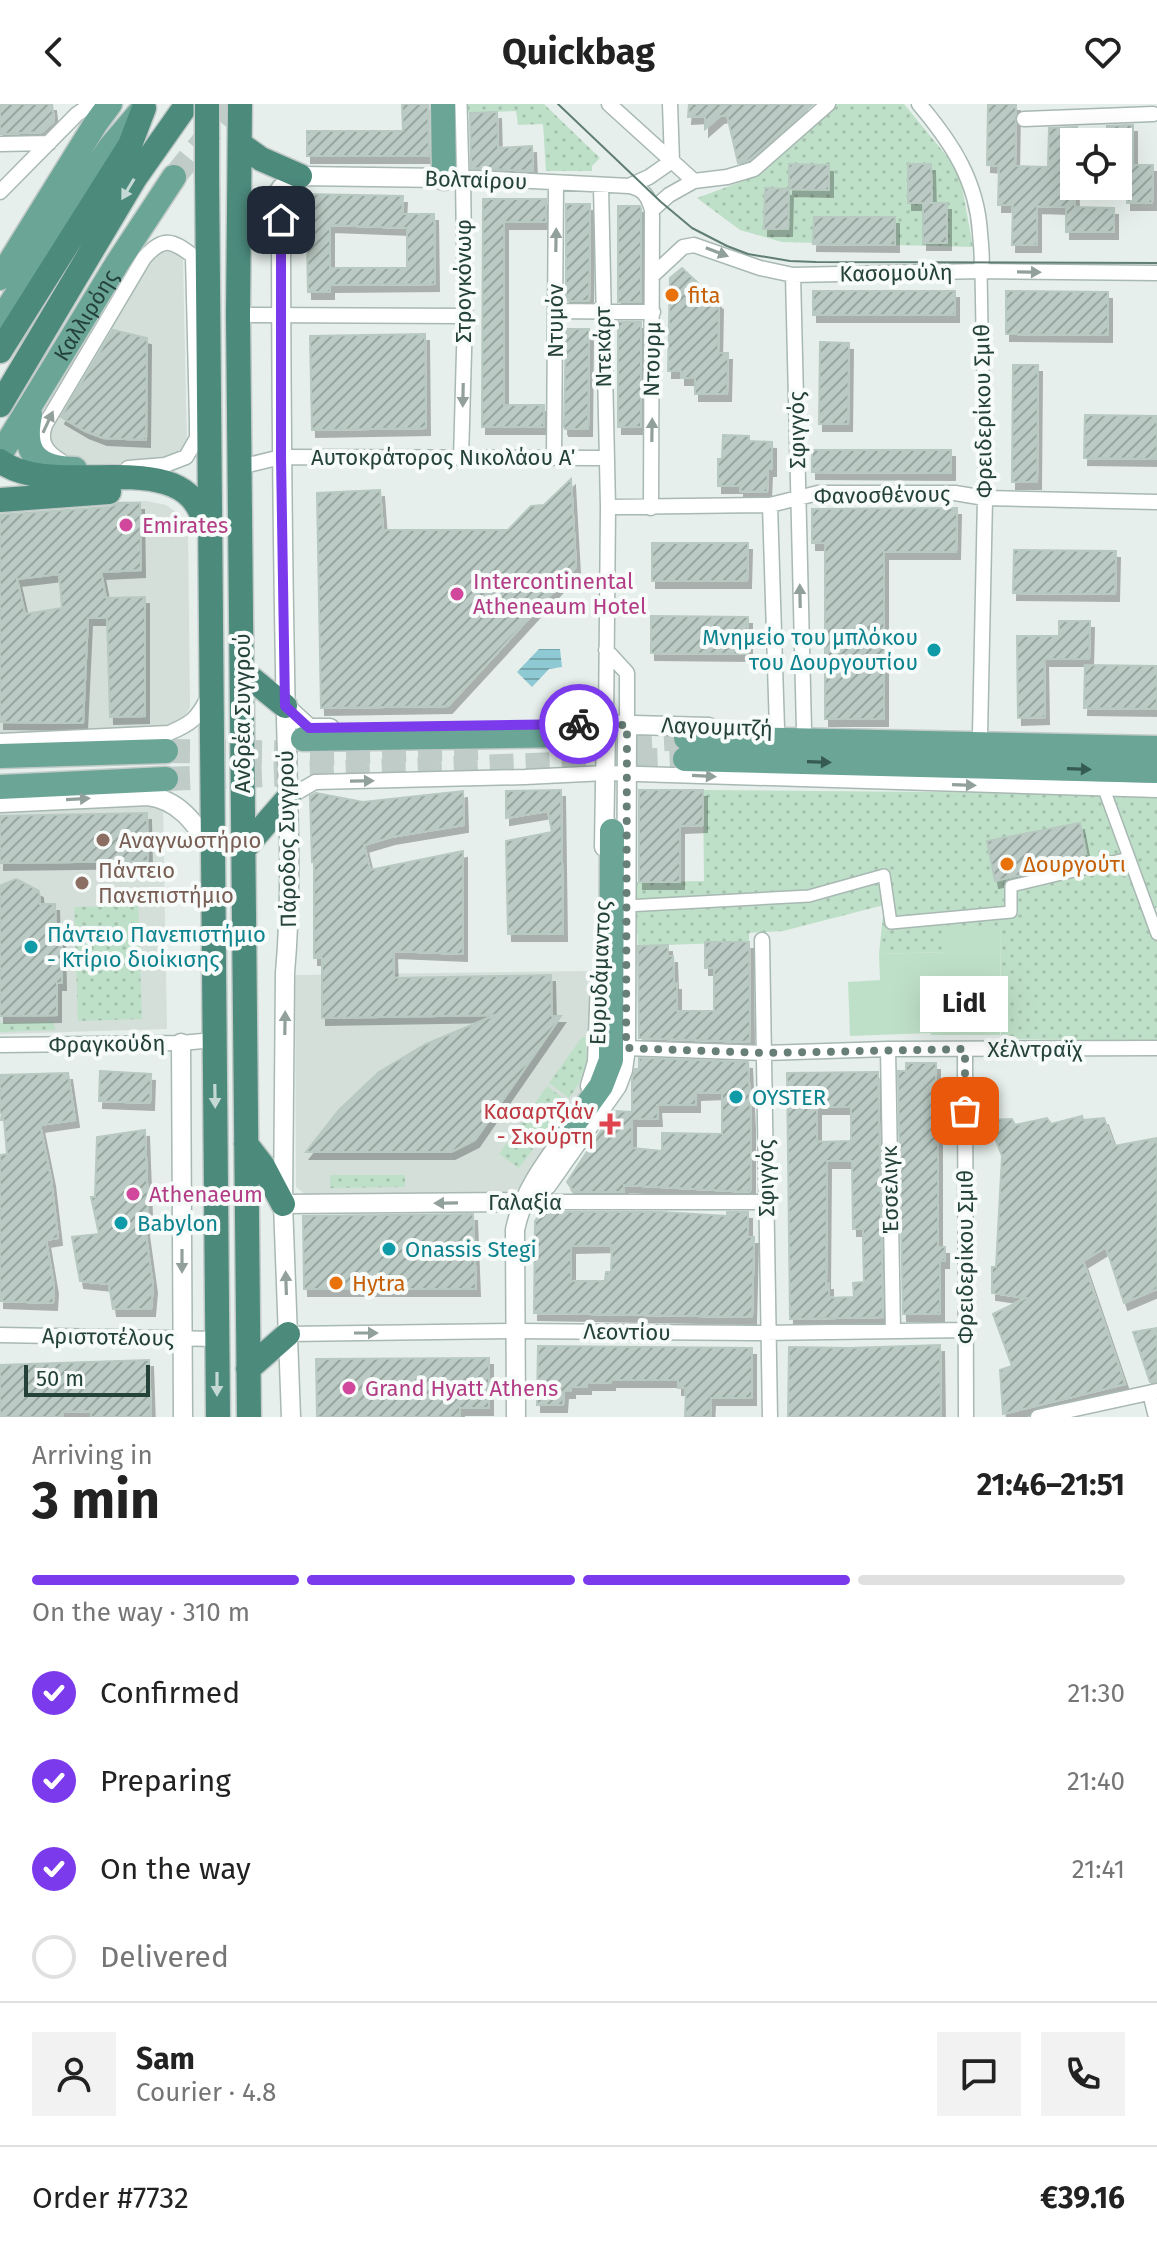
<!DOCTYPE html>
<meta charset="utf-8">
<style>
:root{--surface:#fff;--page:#f2f2f2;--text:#222;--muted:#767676;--line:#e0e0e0;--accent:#7c3aed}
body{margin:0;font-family:"Fira Sans",sans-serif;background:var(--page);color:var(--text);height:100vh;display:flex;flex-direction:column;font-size:30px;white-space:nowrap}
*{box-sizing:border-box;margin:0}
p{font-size:26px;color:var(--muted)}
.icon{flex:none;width:44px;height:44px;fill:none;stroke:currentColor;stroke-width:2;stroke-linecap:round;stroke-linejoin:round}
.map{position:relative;height:1313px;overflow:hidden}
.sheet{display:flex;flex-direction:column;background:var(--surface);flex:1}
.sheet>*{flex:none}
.controls{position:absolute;left:1060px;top:24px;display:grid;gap:16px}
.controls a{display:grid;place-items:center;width:72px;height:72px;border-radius:0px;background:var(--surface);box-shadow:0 8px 32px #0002;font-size:40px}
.scale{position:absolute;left:24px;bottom:20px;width:126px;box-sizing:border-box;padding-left:8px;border:4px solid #24423a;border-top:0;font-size:22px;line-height:28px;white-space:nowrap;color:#24423a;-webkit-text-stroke:6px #f7fbf9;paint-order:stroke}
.pin{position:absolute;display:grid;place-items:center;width:68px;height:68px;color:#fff;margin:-34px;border-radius:16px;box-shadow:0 4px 12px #0006}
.courier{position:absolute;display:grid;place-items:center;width:80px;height:80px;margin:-40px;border:6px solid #7c3aed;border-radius:50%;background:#fff;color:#222;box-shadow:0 2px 10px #0007}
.bubble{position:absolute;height:56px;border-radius:0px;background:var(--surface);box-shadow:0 8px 32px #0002;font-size:26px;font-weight:700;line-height:56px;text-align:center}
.summary em{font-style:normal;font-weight:700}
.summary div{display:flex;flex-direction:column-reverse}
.summary{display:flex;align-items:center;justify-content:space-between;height:136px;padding:0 32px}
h1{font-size:52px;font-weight:700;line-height:60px}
.bar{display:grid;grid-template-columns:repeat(4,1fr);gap:12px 8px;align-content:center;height:96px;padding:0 32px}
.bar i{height:10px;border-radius:6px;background:var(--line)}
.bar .selected{background:var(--accent)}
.bar p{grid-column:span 4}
.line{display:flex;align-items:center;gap:20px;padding:0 32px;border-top:2px solid var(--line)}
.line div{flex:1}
.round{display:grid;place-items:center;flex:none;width:84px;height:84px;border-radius:0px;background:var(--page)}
ol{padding:0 32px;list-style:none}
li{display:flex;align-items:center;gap:24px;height:88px}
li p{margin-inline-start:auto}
li .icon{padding:8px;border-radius:50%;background:var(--accent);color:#fff;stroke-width:4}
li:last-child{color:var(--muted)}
li i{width:44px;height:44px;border:4px solid var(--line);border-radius:50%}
header{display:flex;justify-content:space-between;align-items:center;height:104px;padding:0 32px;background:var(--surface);font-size:36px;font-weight:700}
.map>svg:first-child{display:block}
</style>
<header><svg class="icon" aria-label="back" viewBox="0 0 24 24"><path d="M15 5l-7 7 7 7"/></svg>Quickbag<svg class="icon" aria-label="heart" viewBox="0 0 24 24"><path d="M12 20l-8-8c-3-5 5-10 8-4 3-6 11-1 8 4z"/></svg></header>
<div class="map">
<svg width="1157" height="1313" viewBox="0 0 1157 1313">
<defs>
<pattern id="green-dots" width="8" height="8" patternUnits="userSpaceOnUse" patternTransform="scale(2)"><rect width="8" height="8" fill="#bfe0c8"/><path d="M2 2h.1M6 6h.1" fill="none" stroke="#a4c1ad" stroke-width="1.8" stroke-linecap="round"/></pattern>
<pattern id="water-rules" width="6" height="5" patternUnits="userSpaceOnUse" patternTransform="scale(2)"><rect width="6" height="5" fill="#8ec9d4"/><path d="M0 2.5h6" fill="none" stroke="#74a5ad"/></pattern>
<pattern id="building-hatch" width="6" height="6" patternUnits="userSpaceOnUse" patternTransform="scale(2)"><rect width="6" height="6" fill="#bbcac4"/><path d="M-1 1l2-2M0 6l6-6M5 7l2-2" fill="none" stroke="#98a6a0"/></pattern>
<filter id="shadow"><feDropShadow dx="4" dy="7" stdDeviation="0" flood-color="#0004"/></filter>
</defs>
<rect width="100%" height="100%" fill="#e6efeb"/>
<path fill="#d4dfda" d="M162 144 171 145 183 155 187 341 173 358 78 360 51 345 48 325 149 157Z
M146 397 166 401 177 409 188 426 190 604 180 618 172 623 0 633V399Z
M163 700 167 925 0 930V706Z
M588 867 591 947 584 986 518 1085 505 1090 307 1092 296 1083 295 871Z"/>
<path fill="url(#green-dots)" d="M468 0H544L600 54 592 62V67H546L543 20 518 21 516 7 468 9Z
M835 0H904L959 67 973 143 782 138 740 126 697 94 754 73Z
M703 686 1157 690V803L1155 805 1157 810V937L1001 935V824L945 848 879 850 884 801 783 827 749 829V838L638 842 635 778 704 777Z
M138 801 142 915 78 917 74 803Z
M54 918 55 926 0 928V919Z
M582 933H585C589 960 585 972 569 994L549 979Z
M547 982 567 997 538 1037 518 1023Z
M516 1026 536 1041 519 1064 499 1050Z
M330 1071H405V1083L330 1084Z"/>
<path fill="#bfe0c8" d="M945 823 1001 824 1000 931H931L930 929 850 932 848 878 880 876 879 850 945 848Z"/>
<path fill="url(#water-rules)" d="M539 545H560L562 563 549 565 532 583 517 568Z"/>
<path fill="url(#building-hatch)" stroke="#b8c9c2" stroke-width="2" fill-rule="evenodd" filter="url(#shadow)" d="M0 0H52L54 17 42 28 0 30Z
M402 0H428L429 52H307V27H403Z
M689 0H813L749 56 738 59 727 11 720 12 705 25V12L688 13Z
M988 0H1016L1015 62 1048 63 1049 24 1077 23 1076 38H1074L1075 103 1114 104V128H1066V103L1037 102V141H1012L1013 101H998L999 62 987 61Z
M497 8 498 44 532 42 533 67 471 64 470 9Z
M1129 21H1133V61H1118V38H1107V22Z
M789 60 829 61V86L789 85Z
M908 60H931L932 99H947V139H923V99H908Z
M1127 61H1153L1152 99H1127Z
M765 84 789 85 788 125H764Z
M306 90 403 92 402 110H434L435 180 330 181V188H308ZM330 121 407 124V164H330Z
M483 95H546V118H504V301H544V323H482Z
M566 100H590L589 197H566Z
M618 102H640L641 105V198H618Z
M814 113H895V141L813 140Z
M682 164 719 199 718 249H728L727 290H695V274H681V267H668L670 174Z
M813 187H955V211H813Z
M1006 187 1108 188V231L1006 230Z
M618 218H641V323H618Z
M566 225H589L588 325H565L564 323Z
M113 226 147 234 146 336 103 334 85 327 61 313Z
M425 230 426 324 312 326 310 232Z
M820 238 849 239 848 320H819Z
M1013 261H1038L1037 378H1012Z
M1085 311 1157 312V355L1084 354Z
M723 331 749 332V337L772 338V365H768L767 388 740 387V382H718V355H722Z
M812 346H951V369L812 368Z
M571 375 576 463 448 602 321 604 317 389 380 386 383 426H508L531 402 544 401Z
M118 399H140L141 466 101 468 106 494 145 493V612L110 613 107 514H88L83 619 0 618V411L110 403ZM59 470 62 504 25 510 17 475Z
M957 404 956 448H884V615H825V439H812V405Z
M652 439H748L747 477H652Z
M1014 446 1116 447 1115 490 1013 489Z
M651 512 748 513V550L651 549Z
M1059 517H1090L1089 555H1044L1045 613 1018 614 1017 532H1059Z
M1085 561 1157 562V605L1084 604Z
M561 686 563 830H508L506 737 552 728 548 707 506 714V687Z
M639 686H703V721L680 722V778H639Z
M463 687 464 721 391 733 364 741 370 766 463 747V850L393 847 394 874 551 871 552 912H561L475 1036 451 1048H306L339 1006 379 968 426 940 496 911 322 914V854H314V757L312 758 310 692 316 689 363 698Z
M147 709 148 757 0 759V712Z
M1080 719 1086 750 1074 753 1075 758 995 777 987 737Z
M16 775 39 787 40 800H55L56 831H61L62 879H57V911L0 912V782Z
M705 838H749L750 938 639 934 638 842 668 841V852H673L674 879H677V907H714V864H705Z
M639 954 748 958 751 1018V1085L749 1088 624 1081V1088H574L567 1078 614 1007 632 1008V976L635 965H639ZM722 988V1030L662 1029V1047L632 1044V1015H658L657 1001H696V989Z
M906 959H936V981H938V1143H945V1157H940V1210H903L898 967H906Z
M100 967 151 970 150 999 99 997Z
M878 968 883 1213 790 1215 787 969ZM817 1003H851V1037L817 1038ZM827 1057H852L853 1125H863V1142L864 1178 853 1179 854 1193 829 1194V1179H826Z
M68 969 75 1016 40 1021 51 1075 58 1134 46 1136 54 1183 53 1199 0 1197V1051L7 1050 4 1016H1L2 1009H0V971Z
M1082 1012 1083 1016 1104 1014 1114 1042 1157 1034V1185L1124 1199 1106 1143 1083 1157 1125 1280 1003 1310 1000 1266 1012 1262 993 1210 1026 1194 992 1189V1163H996L1002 1052 988 1016 1012 1015 1015 1021 1047 1014 1051 1020Z
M145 1026 148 1105 145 1125 153 1182 151 1205H113L109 1180 80 1177 72 1133 99 1130 91 1093H95L97 1033Z
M541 1108H661L727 1112V1108H748V1133H754L752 1213 534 1209 535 1117ZM612 1141 611 1168H606L605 1177H571V1142Z
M473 1110 476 1185H304L303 1112Z
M1157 1224V1277L1150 1278 1133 1228Z
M940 1241 941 1313H788L789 1243 849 1244Z
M538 1242 752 1244V1294H711L710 1313H685L686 1284H678V1276H611V1279H587V1283H571V1287H564L563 1301H537Z
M489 1254V1304H460V1313H317L316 1255Z
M149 1256 151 1313H91V1307L62 1308 63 1313H0V1261Z"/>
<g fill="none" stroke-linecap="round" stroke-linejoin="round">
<path stroke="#bfccc8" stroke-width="24" stroke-dasharray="24 12" stroke-linecap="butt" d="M174 73 234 0
M556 641 686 634
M166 647 333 649 484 644
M166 675 685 655"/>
<g stroke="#a8b8b2" stroke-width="14">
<path id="pedestrian" d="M461 0 463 73
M981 167 985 394
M1104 685 1157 830
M626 802 809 792 884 771 891 819 1011 808V782L1129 754"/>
</g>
<g stroke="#a8b8b2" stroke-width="17">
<path id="minor" d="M609 0 694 77
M670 0 672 57
M919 0C952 39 977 77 980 129 981 142 983 154 981 167
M1024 15 1153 10
M0 40 49 39
M455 73 629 82 649 73 672 57
M601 82 608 403 606 620
M629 82C644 85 648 92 652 106L651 404
M0 88 77 10 92 0
M652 106 669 91 694 77 727 73 754 65 828 0
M240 111 281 84
M793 171 804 626
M652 172 683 143 694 141 760 164 793 171 981 167 1157 169
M555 207 653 208
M238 211 465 212
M554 354 556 79
M461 355 465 212 463 73
M61 357C46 348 39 338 45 321L144 154C163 132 172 136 193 152L197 317 202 336
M240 363 281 353 606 354
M128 364 165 361 186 353 197 334V317
M770 401 777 625
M608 403 770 401 818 389H955L985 394 1157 398
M606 546 627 569V621
M980 631 985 394
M0 637 169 629C191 620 198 614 208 593
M289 693 315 678 525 673 606 669 1157 686
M762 836 770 1313
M0 941 181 939 214 936
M626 944 764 949 888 945 1157 944
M888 945 893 1227
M965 945 966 1313
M524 1098H766
M288 1230 515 1227 755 1229 965 1226
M0 1231 217 1235
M1150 1289 1156 1313
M1038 1313 1157 1287"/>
</g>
<g stroke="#a8b8b2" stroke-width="21">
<path id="tertiary" d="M285 602 309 624H330
M595 620 709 623
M0 699 148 692C180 696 195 720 213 746
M604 743 606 620
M181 939 183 1313
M590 982 597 958 600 877
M526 1096 547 1081 617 982 623 966 626 944 627 621
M283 1100 524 1098
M291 1313 283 1100 285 869C294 768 286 666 285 565 282 405 281 244 281 84L300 72 444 74
M516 1313 515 1126C523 1085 551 1052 575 1018L579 1009"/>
</g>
<g stroke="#c2cac8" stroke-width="27">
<g id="primary">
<path d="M443 0 444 74"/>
<path d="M0 174 96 19 110 0"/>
<path d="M0 217 97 62 111 42 141 7"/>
<path d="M30 311C22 349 36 364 75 365"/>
<path id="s1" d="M0 351 118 158 174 73"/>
<path d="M686 634 1157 644"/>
<path d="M303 635 574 631 606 620"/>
<path d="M0 652 166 647"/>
<path d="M685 655 1157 667"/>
<path d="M0 683 166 675"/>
<path d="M575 1018 601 982 611 956 612 727"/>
</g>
</g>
<g stroke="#c2cac8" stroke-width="27">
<path id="trunk" d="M240 0 238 211 249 1313
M240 40 261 55 300 72
M207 67 218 1313
M0 247 130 41 144 4
M0 301 135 74 187 0
M0 357C56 399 188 336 205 422
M0 396 109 388
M242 567 285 602
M243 746 289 693
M246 1040 263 1062 283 1100
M248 1265 288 1230"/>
</g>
<use href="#pedestrian" stroke="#fff" stroke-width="11"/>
<use href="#minor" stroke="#fff" stroke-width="14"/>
<use href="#tertiary" stroke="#fff" stroke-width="18"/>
<use href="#primary" stroke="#6aa596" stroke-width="24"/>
<use href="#trunk" stroke="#4c8a7c" stroke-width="24"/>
<path stroke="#5f7d75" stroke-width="2" d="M558 0 661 98 692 124 727 142 748 150 790 157 816 158 1157 159"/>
<g stroke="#c2cac8" stroke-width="27" stroke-linecap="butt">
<path id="trunk-bridge" d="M207 0V67"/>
</g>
<use href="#trunk-bridge" stroke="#4c8a7c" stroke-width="24"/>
</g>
<defs><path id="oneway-solid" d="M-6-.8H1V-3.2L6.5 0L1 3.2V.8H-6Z" transform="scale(2)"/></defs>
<g fill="#c4d9d4">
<use href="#oneway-solid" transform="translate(128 85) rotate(121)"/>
<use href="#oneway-solid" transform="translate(215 992) rotate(89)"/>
<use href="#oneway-solid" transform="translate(217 1280) rotate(90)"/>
</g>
<g fill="#92a09c">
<use href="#oneway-solid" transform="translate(556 136) rotate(-89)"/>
<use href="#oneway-solid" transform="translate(717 148) rotate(21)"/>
<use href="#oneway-solid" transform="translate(1029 168) rotate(1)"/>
<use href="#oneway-solid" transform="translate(463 291) rotate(91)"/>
<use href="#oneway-solid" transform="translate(48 318) rotate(-65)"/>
<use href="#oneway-solid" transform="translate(652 326) rotate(-89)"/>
<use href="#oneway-solid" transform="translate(800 492) rotate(-91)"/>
<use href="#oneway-solid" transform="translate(704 672) rotate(3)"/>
<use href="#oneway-solid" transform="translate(362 677) rotate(-1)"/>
<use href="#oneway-solid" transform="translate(964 681) rotate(2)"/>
<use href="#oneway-solid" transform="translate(78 695) rotate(-3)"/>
<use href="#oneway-solid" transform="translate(285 919) rotate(-89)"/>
<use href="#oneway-solid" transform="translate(446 1099) rotate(179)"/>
<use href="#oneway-solid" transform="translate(182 1157) rotate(90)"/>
<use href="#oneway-solid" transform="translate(286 1179) rotate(-92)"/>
<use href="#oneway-solid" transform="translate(366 1229)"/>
</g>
<g fill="#365b51">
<use href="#oneway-solid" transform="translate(819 658) rotate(2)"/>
<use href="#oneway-solid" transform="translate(1079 665) rotate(2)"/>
</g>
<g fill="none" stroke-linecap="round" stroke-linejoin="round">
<path stroke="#687f78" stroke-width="8" stroke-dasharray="0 14.4" d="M579 620 627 621 626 944 764 949 965 945V1007"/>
<path stroke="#7c3aed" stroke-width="10" d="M281 116V353L285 602 309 624 579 620"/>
</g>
<g fill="#e8710a" stroke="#f7fbf9" stroke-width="3">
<circle cx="672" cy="191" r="8"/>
<circle cx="1007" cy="760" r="8"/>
<circle cx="336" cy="1179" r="8"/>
</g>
<g fill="#d1479c" stroke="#f7fbf9" stroke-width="3">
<circle cx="126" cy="421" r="8"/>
<circle cx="457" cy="490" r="8"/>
<circle cx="133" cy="1090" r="8"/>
<circle cx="349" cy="1284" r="8"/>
</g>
<g fill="#0f9aa8" stroke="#f7fbf9" stroke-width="3">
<circle cx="934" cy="546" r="8"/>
<circle cx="31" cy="843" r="8"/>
<circle cx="736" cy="993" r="8"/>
<circle cx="121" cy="1119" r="8"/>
<circle cx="389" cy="1145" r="8"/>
</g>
<g fill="#8d6e63" stroke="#f7fbf9" stroke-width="3">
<circle cx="103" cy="736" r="8"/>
<circle cx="82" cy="779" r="8"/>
</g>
<path fill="#e0444e" stroke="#f7fbf9" stroke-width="3" d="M606 1008h8v8h8v8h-8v8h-8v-8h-8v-8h8z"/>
<g text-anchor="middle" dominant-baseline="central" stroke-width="8" stroke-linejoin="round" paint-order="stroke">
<g font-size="22" fill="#24423a" stroke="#f7fbf9">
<text transform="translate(476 76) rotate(2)">Βολταίρου</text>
<text transform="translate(896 169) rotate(-1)">Κασομούλη</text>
<text transform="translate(463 177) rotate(-90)">Στρογκόνωφ</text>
<text stroke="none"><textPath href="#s1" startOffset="164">Καλλιρόης</textPath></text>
<text transform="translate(555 217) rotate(-90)">Ντυμόν</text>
<text transform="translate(603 243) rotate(-91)">Ντεκάρτ</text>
<text transform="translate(652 255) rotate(-89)">Ντουρμ</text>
<text transform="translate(983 307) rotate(-91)">Φρειδερίκου Σμιθ</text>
<text transform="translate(797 326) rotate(-91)">Σφιγγός</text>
<text x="443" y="353">Αυτοκράτορος Νικολάου Α΄</text>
<text transform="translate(882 391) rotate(-1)">Φανοσθένους</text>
<text transform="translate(242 609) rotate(-90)">Ανδρέα Συγγρού</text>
<text transform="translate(717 623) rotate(2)">Λαγουμιτζή</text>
<text transform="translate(287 735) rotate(-91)">Πάροδος Συγγρού</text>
<text transform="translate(600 869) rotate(-88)">Ευρυδάμαντος</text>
<text transform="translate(107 940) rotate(-1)">Φραγκούδη</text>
<text x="1035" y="945">Χέλντραϊχ</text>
<text transform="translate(766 1074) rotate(-91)">Σφιγγός</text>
<text transform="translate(890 1086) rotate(-91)">Έσσελιγκ</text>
<text x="525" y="1098">Γαλαξία</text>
<text transform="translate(965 1153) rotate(-90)">Φρειδερίκου Σμιθ</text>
<text transform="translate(627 1228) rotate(1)">Λεοντίου</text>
<text transform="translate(108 1233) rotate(1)">Αριστοτέλους</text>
</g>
<g font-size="22" fill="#c56008" stroke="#f7fbf9" text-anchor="start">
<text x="688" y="191">fita</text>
<text x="1023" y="760">Δουργούτι</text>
<text x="352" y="1179">Hytra</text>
</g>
<g font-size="22" fill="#b23c85" stroke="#f7fbf9" text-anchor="start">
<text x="142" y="421">Emirates</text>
<text x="473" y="477">Intercontinental<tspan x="473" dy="25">Atheneaum Hotel</tspan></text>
<text x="149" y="1090">Athenaeum</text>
<text x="365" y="1284">Grand Hyatt Athens</text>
</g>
<g font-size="22" fill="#0d838f" stroke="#f7fbf9" text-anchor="start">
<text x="918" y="533" text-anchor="end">Μνημείο του μπλόκου<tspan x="918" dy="25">του Δουργουτίου</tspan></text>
<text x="47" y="830">Πάντειο Πανεπιστήμιο<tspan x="47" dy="25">- Κτίριο διοίκισης</tspan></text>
<text x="752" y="993">OYSTER</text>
<text x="137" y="1119">Babylon</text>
<text x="405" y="1145">Onassis Stegi</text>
</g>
<g font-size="22" fill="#785e54" stroke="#f7fbf9" text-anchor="start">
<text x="119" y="736">Aναγνωστήριο</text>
<text x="98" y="766">Πάντειο<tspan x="98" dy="25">Πανεπιστήμιο</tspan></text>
</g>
<g font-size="22" fill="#be3a42" stroke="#f7fbf9" text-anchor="end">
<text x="594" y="1007">Κασαρτζιάν<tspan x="594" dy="25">- Σκούρτη</tspan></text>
</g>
</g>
</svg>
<div class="controls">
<a><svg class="icon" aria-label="locate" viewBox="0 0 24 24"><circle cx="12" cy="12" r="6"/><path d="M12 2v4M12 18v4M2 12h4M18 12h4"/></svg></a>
</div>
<div class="scale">50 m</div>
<div class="pin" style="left:965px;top:1007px;background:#ea580c"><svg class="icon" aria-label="bag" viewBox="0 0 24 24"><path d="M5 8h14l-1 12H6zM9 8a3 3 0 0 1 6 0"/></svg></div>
<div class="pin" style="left:281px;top:116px;background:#1f2937"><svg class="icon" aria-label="home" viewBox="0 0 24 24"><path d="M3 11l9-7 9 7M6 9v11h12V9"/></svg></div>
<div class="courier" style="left:579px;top:620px"><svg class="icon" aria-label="bike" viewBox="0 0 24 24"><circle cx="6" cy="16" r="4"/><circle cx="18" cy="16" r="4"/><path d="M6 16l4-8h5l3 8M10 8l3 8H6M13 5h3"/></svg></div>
<div class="bubble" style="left:920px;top:872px;width:88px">Lidl</div>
</div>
<section class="sheet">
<div class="summary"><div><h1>3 min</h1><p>Arriving in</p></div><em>21:46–21:51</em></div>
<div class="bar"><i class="selected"></i><i class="selected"></i><i class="selected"></i><i></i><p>On the way · 310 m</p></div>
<ol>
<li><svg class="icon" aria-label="check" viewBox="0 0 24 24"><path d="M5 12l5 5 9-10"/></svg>Confirmed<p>21:30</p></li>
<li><svg class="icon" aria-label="check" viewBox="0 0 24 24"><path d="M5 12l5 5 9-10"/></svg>Preparing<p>21:40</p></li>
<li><svg class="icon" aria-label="check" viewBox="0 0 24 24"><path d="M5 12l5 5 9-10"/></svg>On the way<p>21:41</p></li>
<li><i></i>Delivered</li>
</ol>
<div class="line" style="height:144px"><a class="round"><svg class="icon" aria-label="person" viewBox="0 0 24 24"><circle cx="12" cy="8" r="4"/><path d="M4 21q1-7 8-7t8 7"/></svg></a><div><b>Sam</b><p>Courier · 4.8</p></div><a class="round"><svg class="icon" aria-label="chat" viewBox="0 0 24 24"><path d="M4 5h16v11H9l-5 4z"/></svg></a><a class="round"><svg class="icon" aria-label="phone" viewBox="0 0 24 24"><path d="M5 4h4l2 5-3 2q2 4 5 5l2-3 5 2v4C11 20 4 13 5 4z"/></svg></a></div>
<div class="line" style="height:104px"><div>Order #7732</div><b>€39.16</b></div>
</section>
